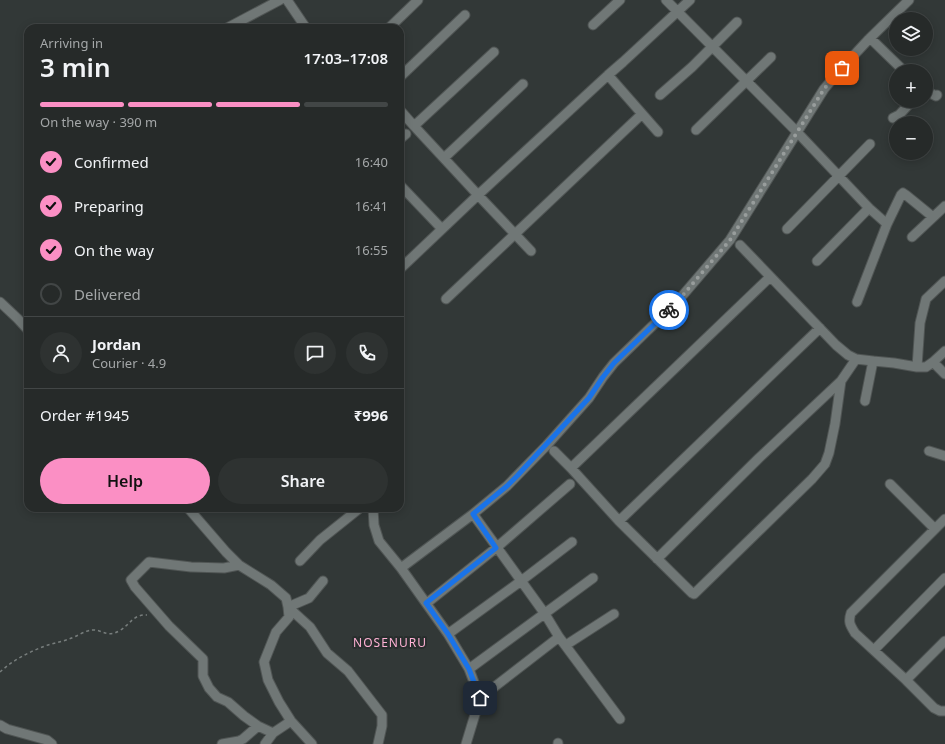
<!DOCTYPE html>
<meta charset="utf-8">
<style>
:root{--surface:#262a29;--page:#2e3231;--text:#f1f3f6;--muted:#a4a7a8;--line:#424646;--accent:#fb8fc4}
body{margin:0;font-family:"Noto Sans",sans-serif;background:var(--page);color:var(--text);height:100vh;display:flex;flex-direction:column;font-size:15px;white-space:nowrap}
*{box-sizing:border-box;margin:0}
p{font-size:13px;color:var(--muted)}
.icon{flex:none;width:22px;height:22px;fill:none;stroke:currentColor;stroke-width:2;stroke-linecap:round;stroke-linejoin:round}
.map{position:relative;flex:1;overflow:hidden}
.drawer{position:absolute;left:24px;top:24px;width:380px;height:488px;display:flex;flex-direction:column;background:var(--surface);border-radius:12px;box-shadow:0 2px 10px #0003,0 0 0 1px var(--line)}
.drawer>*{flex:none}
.buttons{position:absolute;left:889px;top:12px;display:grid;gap:8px}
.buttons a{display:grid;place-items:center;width:44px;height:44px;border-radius:50%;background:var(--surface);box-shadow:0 2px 10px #0003,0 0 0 1px var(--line);font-size:20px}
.pin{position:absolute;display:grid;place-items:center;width:34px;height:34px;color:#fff;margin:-17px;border-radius:8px;box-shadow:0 2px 6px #0006}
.courier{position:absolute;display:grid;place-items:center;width:40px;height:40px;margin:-20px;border:3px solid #1a73e8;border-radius:50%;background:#fff;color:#222;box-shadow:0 1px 5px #0007}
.overview em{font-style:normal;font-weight:600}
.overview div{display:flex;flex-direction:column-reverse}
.overview{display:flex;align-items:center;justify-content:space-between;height:68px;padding:0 16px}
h1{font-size:26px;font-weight:600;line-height:30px}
.bar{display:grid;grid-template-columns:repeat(4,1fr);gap:6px 4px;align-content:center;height:48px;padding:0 16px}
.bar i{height:5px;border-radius:3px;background:var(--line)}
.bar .active{background:var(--accent)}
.bar p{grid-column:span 4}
.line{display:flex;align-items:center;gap:10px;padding:0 16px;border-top:1px solid var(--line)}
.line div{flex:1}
.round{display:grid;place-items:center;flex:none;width:42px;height:42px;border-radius:21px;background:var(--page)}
ol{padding:0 16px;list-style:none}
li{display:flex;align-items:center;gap:12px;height:44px}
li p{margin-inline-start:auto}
li .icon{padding:4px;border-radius:50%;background:var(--accent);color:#111;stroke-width:4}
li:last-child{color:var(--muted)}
li i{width:22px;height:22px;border:2px solid var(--line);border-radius:50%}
.primary-button{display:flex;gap:8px;margin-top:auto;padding:8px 16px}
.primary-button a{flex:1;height:46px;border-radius:24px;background:var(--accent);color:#111;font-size:16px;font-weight:600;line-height:46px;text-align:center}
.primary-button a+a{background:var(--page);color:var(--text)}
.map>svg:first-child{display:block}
</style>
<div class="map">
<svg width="945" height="744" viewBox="0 0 945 744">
<rect width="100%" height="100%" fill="#323837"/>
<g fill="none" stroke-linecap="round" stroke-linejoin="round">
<g stroke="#505554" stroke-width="11">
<path id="minor" d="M287 0 306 28
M666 0 797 132 869 208 887 224
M593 25 620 0
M227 28 280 0
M389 28 418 0
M870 38 904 71
M494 52 414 126 478 195 531 251
M608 75 658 132
M400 77 465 15
M926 91 936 96 937 95
M660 95 692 67 737 22
M400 110 414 126
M893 118 899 115 912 101
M696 130 771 57
M400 139 406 134
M444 158 523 84
M400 185 442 229
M787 229 870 144
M912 237 945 206
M740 245 836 345 848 355 856 359 873 361 894 363 917 367H926L933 362 945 374
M817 261 869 208
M400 269 478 195 608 75 623 62 690 0
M446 299 515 234 642 114
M0 302 18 319 28 330
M857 302 887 224 901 195 903 193 906 195 933 217
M933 362 945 351
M917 367 920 323 926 299 945 281
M865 401 873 361
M554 451 571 468 619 521 692 593 694 594 812 479 825 464 829 453 835 424 841 381
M929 451 945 456
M571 468 770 277
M890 484 935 529
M188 508 226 552 239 565 271 585 286 598 288 607 289 617 276 632 264 662 268 680 279 702 291 721 312 744
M373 508 374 525 379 541 401 568 448 634 469 669 480 698 466 744
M473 514 545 614 559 637 620 719
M945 519 851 613C848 622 850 625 855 633L906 680 934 708 940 711H945
M619 521 820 328
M657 559 759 458 841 381 856 359
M300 561 320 540 360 508
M239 565 224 568 191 567 149 562 131 580 135 587 169 626 203 659V676L209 688 217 697 228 702 244 716 258 726 273 733 291 721
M401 568 473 514 507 486 547 445 589 398 603 377 614 363 677 302 730 240 824 89 842 68 868 40 909 0
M323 581 309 598 288 607 310 627 327 653 348 671 382 715V726L378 744
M427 603 496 548 570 484
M448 634 521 581 572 542
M566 645 614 614
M874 650 945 578
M469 669 593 578
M906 680 945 641
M480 698 559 637
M0 725 7 729 47 740 52 744
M222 744 239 741 243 739 258 726
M265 744 273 733
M558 744V743"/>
</g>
<path stroke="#777d7c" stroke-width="1.5" stroke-dasharray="3 3" stroke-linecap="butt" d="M0 672C13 660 29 652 45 646 53 643 61 642 69 639 76 637 86 630 92 630 102 629 106 638 119 631 130 625 133 614 147 615"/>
<use href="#minor" stroke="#707776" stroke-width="9"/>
</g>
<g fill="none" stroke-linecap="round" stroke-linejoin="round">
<path stroke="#989d9c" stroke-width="4" stroke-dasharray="0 7.2" d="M669 310 677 302 730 240 824 89 842 68"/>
<path stroke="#1a73e8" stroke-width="5" d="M480 698 469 669 448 634 426 603 496 548 473 514 507 486 517 476 589 398 603 377 614 363 669 310"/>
</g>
<g text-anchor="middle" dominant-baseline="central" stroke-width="4" stroke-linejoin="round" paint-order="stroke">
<g font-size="12" letter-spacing="1" fill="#feb1d4" stroke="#282e2d">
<text x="390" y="642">NOSENURU</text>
</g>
</g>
</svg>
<div class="buttons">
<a><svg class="icon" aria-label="layers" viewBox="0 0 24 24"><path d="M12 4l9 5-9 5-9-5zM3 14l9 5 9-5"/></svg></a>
<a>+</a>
<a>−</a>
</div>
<div class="pin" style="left:842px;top:68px;background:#ea580c"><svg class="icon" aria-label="bag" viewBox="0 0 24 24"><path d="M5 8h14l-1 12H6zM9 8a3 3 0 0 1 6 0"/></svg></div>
<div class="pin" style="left:480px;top:698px;background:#1f2937"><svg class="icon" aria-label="home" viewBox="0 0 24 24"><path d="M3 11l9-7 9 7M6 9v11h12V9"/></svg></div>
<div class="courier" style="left:669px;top:310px"><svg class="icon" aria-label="bike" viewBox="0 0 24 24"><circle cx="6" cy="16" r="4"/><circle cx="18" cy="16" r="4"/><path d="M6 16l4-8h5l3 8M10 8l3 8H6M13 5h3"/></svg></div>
<section class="drawer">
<div class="overview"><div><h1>3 min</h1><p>Arriving in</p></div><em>17:03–17:08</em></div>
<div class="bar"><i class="active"></i><i class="active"></i><i class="active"></i><i></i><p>On the way · 390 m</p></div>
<ol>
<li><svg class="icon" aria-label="check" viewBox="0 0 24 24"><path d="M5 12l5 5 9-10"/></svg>Confirmed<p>16:40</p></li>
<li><svg class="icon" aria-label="check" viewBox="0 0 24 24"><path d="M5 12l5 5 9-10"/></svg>Preparing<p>16:41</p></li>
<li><svg class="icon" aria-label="check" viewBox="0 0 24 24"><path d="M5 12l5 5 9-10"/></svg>On the way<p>16:55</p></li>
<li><i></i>Delivered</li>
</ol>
<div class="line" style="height:72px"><a class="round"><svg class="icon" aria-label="person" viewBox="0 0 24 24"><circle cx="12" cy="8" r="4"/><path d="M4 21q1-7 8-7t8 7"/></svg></a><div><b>Jordan</b><p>Courier · 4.9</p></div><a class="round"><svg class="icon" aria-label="chat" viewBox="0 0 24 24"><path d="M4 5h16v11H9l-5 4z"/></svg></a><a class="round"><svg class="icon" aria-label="phone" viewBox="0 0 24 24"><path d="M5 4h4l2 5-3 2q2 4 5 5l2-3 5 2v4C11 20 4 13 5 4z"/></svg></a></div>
<div class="line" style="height:52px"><div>Order #1945</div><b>₹996</b></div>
<div class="primary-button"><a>Help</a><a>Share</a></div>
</section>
</div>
